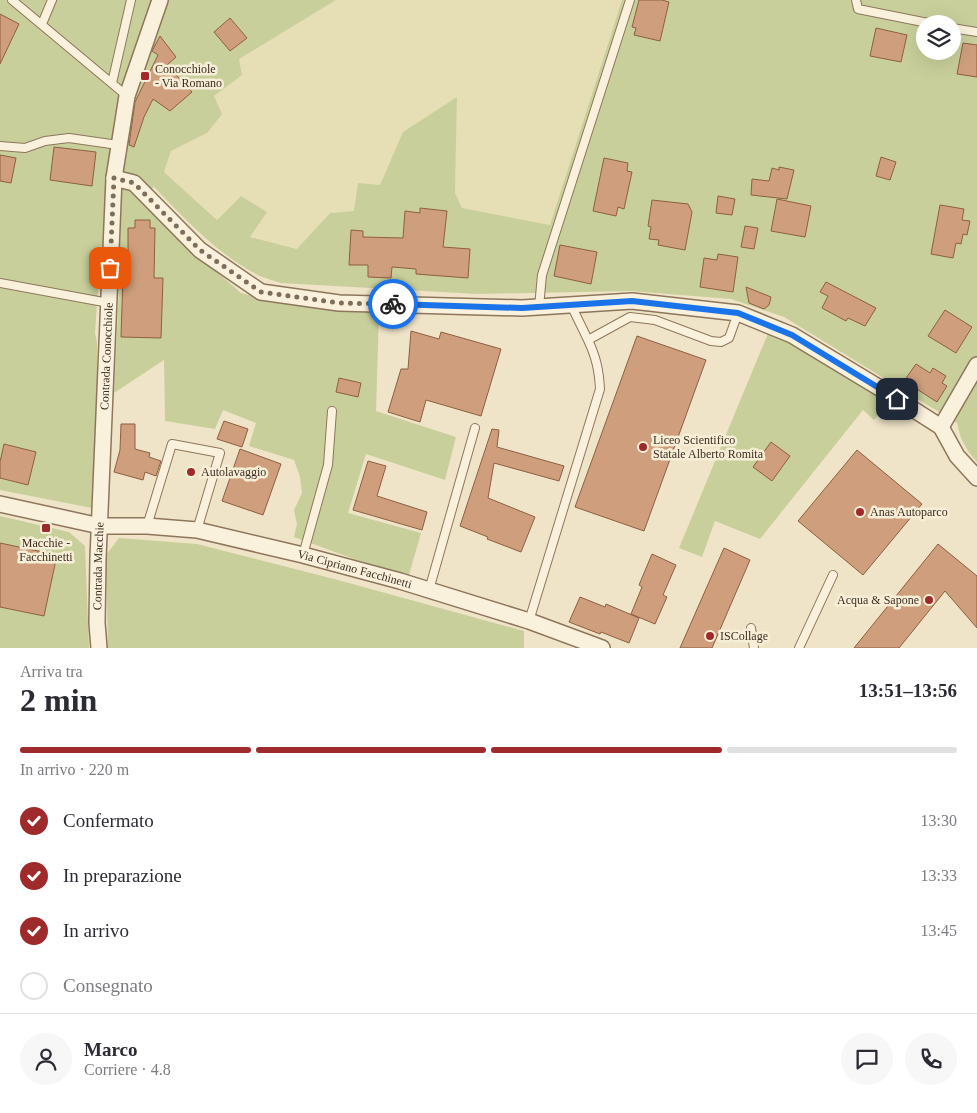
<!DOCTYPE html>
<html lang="it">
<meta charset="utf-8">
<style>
:root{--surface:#fff;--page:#f7f7f7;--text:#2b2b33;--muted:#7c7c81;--line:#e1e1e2;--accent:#9e2a2b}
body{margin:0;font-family:Georgia,serif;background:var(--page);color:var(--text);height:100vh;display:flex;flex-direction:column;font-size:19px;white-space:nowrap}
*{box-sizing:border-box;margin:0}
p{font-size:16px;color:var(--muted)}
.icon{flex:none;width:28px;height:28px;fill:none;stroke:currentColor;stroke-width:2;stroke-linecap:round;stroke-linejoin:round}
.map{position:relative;height:648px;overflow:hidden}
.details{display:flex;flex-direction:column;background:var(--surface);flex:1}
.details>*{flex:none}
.buttons{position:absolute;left:916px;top:15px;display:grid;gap:10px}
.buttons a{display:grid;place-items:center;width:45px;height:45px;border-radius:50%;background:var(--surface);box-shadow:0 5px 20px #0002;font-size:25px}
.pin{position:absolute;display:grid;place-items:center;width:42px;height:42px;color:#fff;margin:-21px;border-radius:10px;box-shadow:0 2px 8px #0006}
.courier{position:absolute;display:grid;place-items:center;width:50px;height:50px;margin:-25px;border:4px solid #1a73e8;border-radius:50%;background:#fff;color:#222;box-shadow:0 1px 6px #0007}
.head em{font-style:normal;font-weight:600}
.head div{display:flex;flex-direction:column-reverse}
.head{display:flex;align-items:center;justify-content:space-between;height:85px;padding:0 20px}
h1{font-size:32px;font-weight:600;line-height:38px}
.bar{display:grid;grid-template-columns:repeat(4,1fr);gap:8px 5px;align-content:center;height:60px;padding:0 20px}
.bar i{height:6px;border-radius:4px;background:var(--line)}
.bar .active{background:var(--accent)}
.bar p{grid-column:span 4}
.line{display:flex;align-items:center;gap:12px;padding:0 20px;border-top:1px solid var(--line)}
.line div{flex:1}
.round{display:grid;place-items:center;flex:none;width:52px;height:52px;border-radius:26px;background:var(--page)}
ol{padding:0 20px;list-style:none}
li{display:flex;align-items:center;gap:15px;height:55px}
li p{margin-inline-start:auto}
li .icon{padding:5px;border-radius:50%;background:var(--accent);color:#fff;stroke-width:4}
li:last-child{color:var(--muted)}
li i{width:28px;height:28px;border:2px solid var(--line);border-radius:50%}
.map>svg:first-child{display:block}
</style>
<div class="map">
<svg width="977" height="648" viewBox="0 0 977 648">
<rect width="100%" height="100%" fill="#f0e4c8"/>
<path fill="#e6deb5" d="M336 0H622L550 225 462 208 455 193 457 98 403 132 380 185 354 211 329 213 298 249 250 237 266 212 241 196 217 220 164 172 171 151 207 133 214 96 242 75 239 59Z"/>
<path fill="#c9cf9b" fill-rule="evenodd" d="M0 0H336L239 59 242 75 214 96 222 114 207 133 171 151 164 172 217 220 241 196 267 212 250 237 297 249 330 213 354 211 358 183 380 185 403 132 457 97 455 193 462 208 550 225 622 0H977V462C966 450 960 439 957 423L784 317 731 299 630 291 477 294 281 283C273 280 263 278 256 274 215 252 185 219 153 186L150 206 194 252 241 293 272 301 341 311 379 313 376 411 456 437 445 480 366 454 348 513 421 533 409 575 354 559 294 537 297 524 294 510 302 493 300 477 294 460 249 446 256 423 223 410 215 429 165 421 164 360 114 393 121 247 101 246 95 333 97 342V509L0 490ZM925 24H952V51H925Z
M769 331 889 402 874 420 863 410 760 539 715 521 702 557 679 548Z
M0 516 69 532 85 546 89 648H0Z
M119 538 197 544 338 580 524 631V648H108L106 555Z"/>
<path fill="#cf9f7d" stroke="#8d5f41" d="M639 0H662L669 2 660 41 634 35 636 28 632 27Z
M0 14 19 24 0 64Z
M230 18 247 38 230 51 214 32Z
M876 28 907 35 901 62 870 56Z
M160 36 176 57 167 65 192 92 170 111 153 99 144 117 134 147 129 145 135 102 158 55 152 51Z
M963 43 977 45V77L957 74Z
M54 147 96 152 92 186 50 180Z
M0 155 16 158 11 183 0 181Z
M881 157 896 162 890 180 876 176Z
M604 158 628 163 627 171 632 172 624 209 618 207 616 216 593 211Z
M779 167 794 170 787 199 751 195 752 179 769 181 772 168 779 170Z
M718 196 735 199 732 215 716 213Z
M777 199 811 206 805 237 771 231Z
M652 200 688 204 692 212 685 250 658 245 659 240 649 239 651 227 648 226Z
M940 205 964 209 962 220 970 221 967 235 963 234 961 244 956 243 953 258 931 254Z
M420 208 447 211 443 247 470 249 468 278 416 274V269L392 267 391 278 368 277V265H349L351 230 363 231V237L403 238 405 211 420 213Z
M135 220H150V228H155L154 278H163L161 338 121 337 123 277H128V228H135Z
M745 226 758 228 754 249 741 247Z
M560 245 597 252 591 284 554 276Z
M718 254 738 257 733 292 700 287 704 258 717 260Z
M826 282 876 308 865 326 848 318 846 321 822 308 828 296 820 292Z
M746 287 771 297 769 305 764 309 749 303Z
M945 310 972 327 956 353 928 336Z
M411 331 439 339 441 332 501 349 481 416 426 400 420 422 388 412 401 369H408Z
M637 336 706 360 644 531 575 507Z
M916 364 930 373 933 368 946 376 942 383 947 386 937 402 904 381Z
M339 378 361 383 358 397 336 392Z
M224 421 248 429 242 447 217 439Z
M121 424H135V449L150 453 149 457 161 461 156 476 145 472 143 480 114 472 120 450Z
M492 429 499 430 497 447 564 466 559 481 494 463 488 498 535 517 521 552 487 539 488 537 460 526Z
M771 442 790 456 772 481 753 467Z
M4 444 36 452 28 485 0 478V462Z
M240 449 281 464 263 515 222 501Z
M857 450 922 504 863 575 798 521Z
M368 461 386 466 377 496 427 512 422 530 353 510Z
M0 543 57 555 44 616 0 607Z
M938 544 977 576V628L945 591 899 648H854Z
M724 548 750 560 712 648H680Z
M652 554 676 565 663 595 667 597 655 624 631 614 642 587 639 585Z
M580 597 605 607 606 604 639 618 629 643 601 632 600 634 569 622Z"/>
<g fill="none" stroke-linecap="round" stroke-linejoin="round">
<g stroke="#8d765c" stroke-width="10">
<path id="lane" d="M12 0 127 96
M856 0 858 9 933 24
M42 24 52 0
M952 28 977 32
M112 83 131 0
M0 146 25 148 45 141 69 138 118 145
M0 283 109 303
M571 305 588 340
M539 307 542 275 630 0
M147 526 172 444 220 453 197 530
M303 555 328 465 332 411
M429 590 475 428
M529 621 600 389C599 370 596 357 588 340L630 317 655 320 711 341 721 342 729 338 738 313
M751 628 754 648
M799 648 833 575"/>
</g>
<g stroke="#8d765c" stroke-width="18">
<g id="street">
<path d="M114 178 134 183 200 250 261 292 339 303 522 308 632 301 738 313 792 335 883 390 941 427 957 456 977 478"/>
<path d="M941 427 977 365"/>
<path id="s1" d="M0 504 100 526H147L197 530 303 555 400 581 529 621 602 648"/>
<path id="s2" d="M99 648 97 623 98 558 114 178 127 96 160 0"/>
</g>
</g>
<use href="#lane" stroke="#faf1dc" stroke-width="8"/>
<use href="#street" stroke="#faf1dc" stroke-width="15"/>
</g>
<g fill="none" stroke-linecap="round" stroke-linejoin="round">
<path stroke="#7c6e5b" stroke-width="5" stroke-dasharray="0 9" d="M110 268 114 178 134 183 200 250 261 292 339 303 393 304"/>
<path stroke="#1a73e8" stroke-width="6" d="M393 304 522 308 632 301 738 313 792 335 897 399"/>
</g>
<g fill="#9e2a2b" stroke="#f7eed8" stroke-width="2">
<rect x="140" y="71" width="10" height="10" rx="2.5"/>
<circle cx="643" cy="447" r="5"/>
<circle cx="191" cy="472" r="5"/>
<circle cx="860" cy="512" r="5"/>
<rect x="41" y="523" width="10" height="10" rx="2.5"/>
<circle cx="929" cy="600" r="5"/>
<circle cx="710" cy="636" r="5"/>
</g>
<g text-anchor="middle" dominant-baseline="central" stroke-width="5" stroke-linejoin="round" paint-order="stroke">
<g font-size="12" fill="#3d2e20" stroke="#f7eed8" text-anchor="start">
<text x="155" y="69">Conocchiole<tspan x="155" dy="14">- Via Romano</tspan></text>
<text x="653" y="440">Liceo Scientifico<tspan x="653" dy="14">Statale Alberto Romita</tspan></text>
<text x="201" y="472">Autolavaggio</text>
<text x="870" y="512">Anas Autoparco</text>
<text x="46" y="543" text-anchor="middle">Macchie -<tspan x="46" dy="14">Facchinetti</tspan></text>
<text x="919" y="600" text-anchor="end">Acqua &amp; Sapone</text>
<text x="720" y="636">ISCollage</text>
</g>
<g font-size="12" fill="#3d2e20" stroke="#f7eed8">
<text stroke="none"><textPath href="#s2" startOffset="292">Contrada Conocchiole</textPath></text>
<text stroke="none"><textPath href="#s1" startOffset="362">Via Cipriano Facchinetti</textPath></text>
<text stroke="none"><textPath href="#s2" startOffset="82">Contrada Macchie</textPath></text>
</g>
</g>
</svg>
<div class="buttons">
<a><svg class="icon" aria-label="layers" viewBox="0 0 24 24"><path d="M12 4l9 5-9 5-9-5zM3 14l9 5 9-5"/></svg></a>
</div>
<div class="pin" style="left:110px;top:268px;background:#ea580c"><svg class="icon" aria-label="bag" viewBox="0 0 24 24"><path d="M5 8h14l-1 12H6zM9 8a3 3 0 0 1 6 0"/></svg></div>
<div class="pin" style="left:897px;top:399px;background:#1f2937"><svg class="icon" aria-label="home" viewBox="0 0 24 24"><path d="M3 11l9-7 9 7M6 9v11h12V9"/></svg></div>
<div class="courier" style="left:393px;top:304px"><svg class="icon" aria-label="bike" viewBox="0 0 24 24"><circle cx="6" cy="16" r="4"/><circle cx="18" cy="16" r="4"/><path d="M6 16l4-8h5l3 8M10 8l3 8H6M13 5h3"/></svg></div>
</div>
<section class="details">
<div class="head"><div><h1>2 min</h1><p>Arriva tra</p></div><em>13:51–13:56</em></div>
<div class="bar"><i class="active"></i><i class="active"></i><i class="active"></i><i></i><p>In arrivo · 220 m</p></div>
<ol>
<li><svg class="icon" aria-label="check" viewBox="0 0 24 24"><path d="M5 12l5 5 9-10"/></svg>Confermato<p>13:30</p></li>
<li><svg class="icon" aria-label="check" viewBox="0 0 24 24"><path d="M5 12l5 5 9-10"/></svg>In preparazione<p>13:33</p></li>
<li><svg class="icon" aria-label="check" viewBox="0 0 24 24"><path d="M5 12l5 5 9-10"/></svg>In arrivo<p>13:45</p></li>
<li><i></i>Consegnato</li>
</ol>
<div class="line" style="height:90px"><a class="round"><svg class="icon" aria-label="person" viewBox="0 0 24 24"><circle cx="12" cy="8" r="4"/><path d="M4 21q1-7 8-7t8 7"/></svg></a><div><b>Marco</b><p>Corriere · 4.8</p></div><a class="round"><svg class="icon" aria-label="chat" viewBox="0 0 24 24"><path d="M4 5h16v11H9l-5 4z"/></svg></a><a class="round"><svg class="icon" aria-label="phone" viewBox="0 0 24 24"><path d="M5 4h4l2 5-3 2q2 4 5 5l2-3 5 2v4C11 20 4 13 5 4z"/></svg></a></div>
</section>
